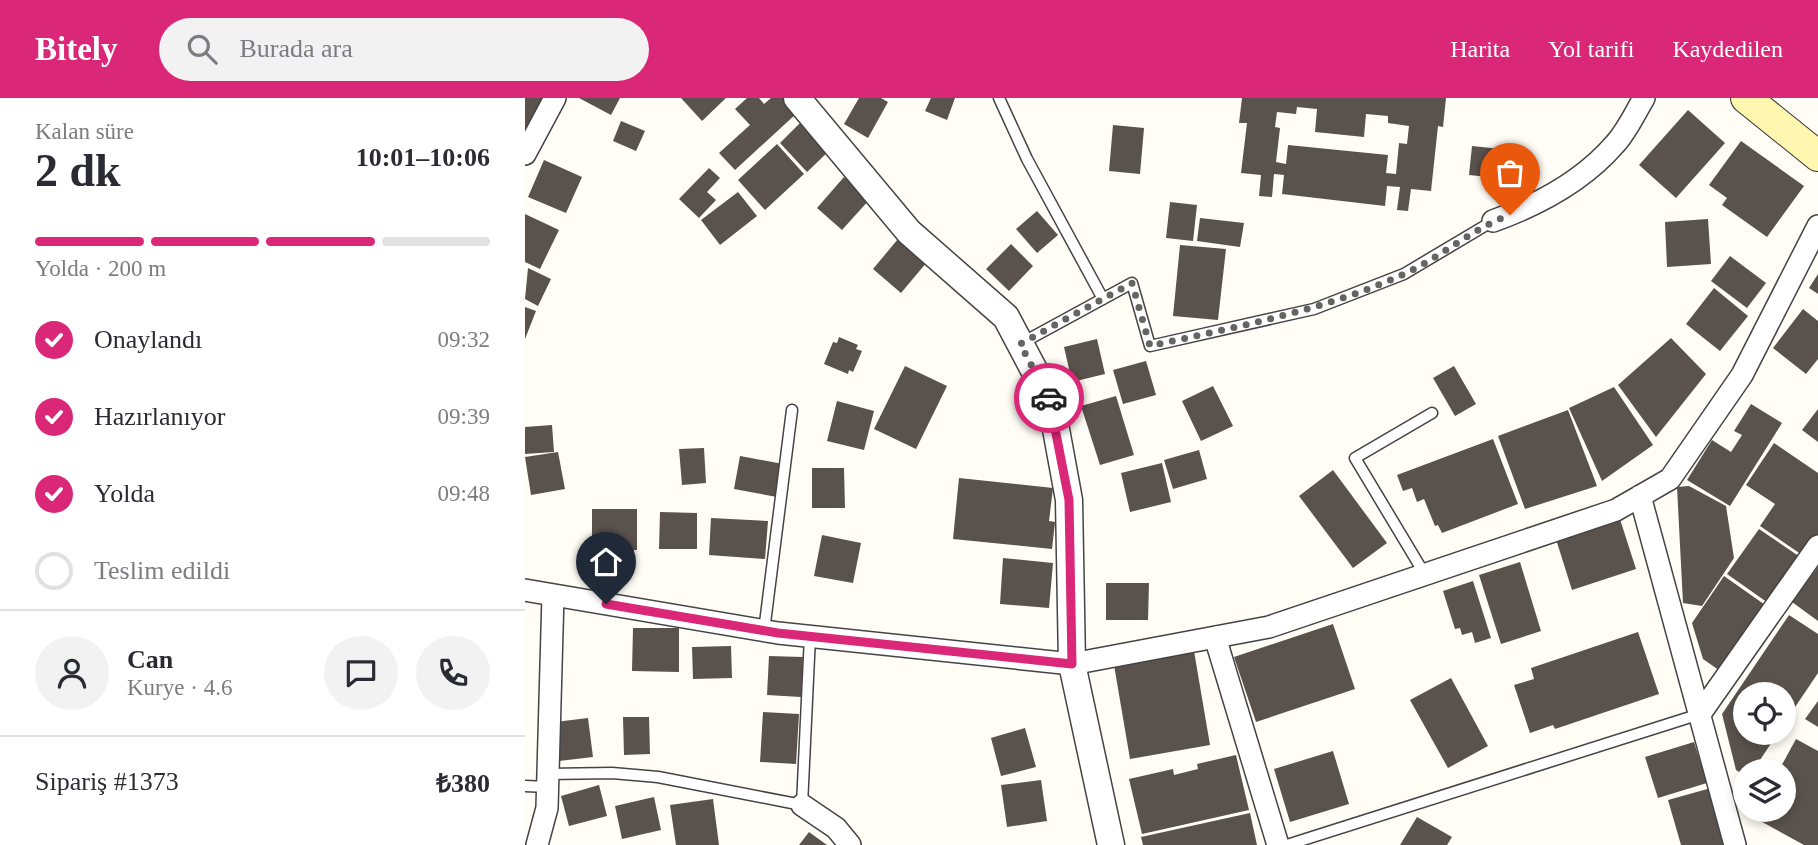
<!DOCTYPE html>
<html lang="tr">
<meta charset="utf-8">
<style>
:root{--surface:#fff;--page:#f2f2f3;--text:#2b2b33;--muted:#7c7c81;--line:#e1e1e2;--accent:#db2777}
body{margin:0;font-family:Georgia,serif;background:var(--page);color:var(--text);height:100vh;display:flex;flex-direction:column;font-size:26px;white-space:nowrap}
*{box-sizing:border-box;margin:0}
p{font-size:23px;color:var(--muted)}
.icon{flex:none;width:38px;height:38px;fill:none;stroke:currentColor;stroke-width:2;stroke-linecap:round;stroke-linejoin:round}
.map{position:relative;flex:1;overflow:hidden}
.panel{display:flex;flex-direction:column;background:var(--surface);width:525px}
.panel>*{flex:none}
.fabs{position:absolute;left:1208px;top:584px;display:grid;gap:14px}
.fabs a{display:grid;place-items:center;width:63px;height:63px;border-radius:50%;background:var(--surface);box-shadow:0 4px 10px #0003;font-size:35px}
.pin{position:absolute;display:grid;place-items:center;width:60px;height:60px;color:#fff;margin:-72px -30px;border-radius:50% 50% 50% 0;rotate:-45deg;box-shadow:0 0 7px #0007}
.pin .icon{rotate:45deg}
.courier{position:absolute;display:grid;place-items:center;width:70px;height:70px;margin:-35px;border:5px solid #db2777;border-radius:50%;background:#fff;color:#222;box-shadow:0 2px 9px #0007}
.headline em{font-style:normal;font-weight:800}
.headline div{display:flex;flex-direction:column-reverse}
.headline{display:flex;align-items:center;justify-content:space-between;height:119px;padding:0 35px}
h1{font-size:46px;font-weight:800;line-height:52px}
.bar{display:grid;grid-template-columns:repeat(4,1fr);gap:10px 7px;align-content:center;height:84px;padding:0 35px}
.bar i{height:9px;border-radius:5px;background:var(--line)}
.bar .active{background:var(--accent)}
.bar p{grid-column:span 4}
.line{display:flex;align-items:center;gap:18px;padding:0 35px;border-top:2px solid var(--line)}
.line div{flex:1}
.round{display:grid;place-items:center;flex:none;width:74px;height:74px;border-radius:37px;background:var(--page)}
ol{padding:0 35px;list-style:none}
li{display:flex;align-items:center;gap:21px;height:77px}
li p{margin-inline-start:auto}
li .icon{padding:7px;border-radius:50%;background:var(--accent);color:#fff;stroke-width:4}
li:last-child{color:var(--muted)}
li i{width:38px;height:38px;border:4px solid var(--line);border-radius:50%}
header{display:flex;align-items:center;gap:42px;box-sizing:border-box;height:98px;padding:0 35px;background:var(--accent);color:#fff}
header strong{font-size:33px}
nav{display:flex;gap:38px;margin-inline-start:auto;font-size:24px}
.search{width:490px;height:63px;background:var(--page);display:flex;align-items:center;gap:18px;box-sizing:border-box;padding:0 24px;border-radius:38px;color:var(--muted);font-size:26px}
main{display:flex;flex:1;min-height:0}
.map>svg:first-child{display:block}
</style>
<header>
<strong>Bitely</strong>
<div class="search"><svg class="icon" aria-label="search" viewBox="0 0 24 24"><circle cx="10" cy="10" r="6"/><path d="M15 15l6 6"/></svg>Burada ara</div>
<nav><a>Harita</a><a>Yol tarifi</a><a>Kaydedilen</a></nav>
</header>
<main>
<section class="panel">
<div class="headline"><div><h1>2 dk</h1><p>Kalan süre</p></div><em>10:01–10:06</em></div>
<div class="bar"><i class="active"></i><i class="active"></i><i class="active"></i><i></i><p>Yolda · 200 m</p></div>
<ol>
<li><svg class="icon" aria-label="check" viewBox="0 0 24 24"><path d="M5 12l5 5 9-10"/></svg>Onaylandı<p>09:32</p></li>
<li><svg class="icon" aria-label="check" viewBox="0 0 24 24"><path d="M5 12l5 5 9-10"/></svg>Hazırlanıyor<p>09:39</p></li>
<li><svg class="icon" aria-label="check" viewBox="0 0 24 24"><path d="M5 12l5 5 9-10"/></svg>Yolda<p>09:48</p></li>
<li><i></i>Teslim edildi</li>
</ol>
<div class="line" style="height:126px"><a class="round"><svg class="icon" aria-label="person" viewBox="0 0 24 24"><circle cx="12" cy="8" r="4"/><path d="M4 21q1-7 8-7t8 7"/></svg></a><div><b>Can</b><p>Kurye · 4.6</p></div><a class="round"><svg class="icon" aria-label="chat" viewBox="0 0 24 24"><path d="M4 5h16v11H9l-5 4z"/></svg></a><a class="round"><svg class="icon" aria-label="phone" viewBox="0 0 24 24"><path d="M5 4h4l2 5-3 2q2 4 5 5l2-3 5 2v4C11 20 4 13 5 4z"/></svg></a></div>
<div class="line" style="height:91px"><div>Sipariş #1373</div><b>₺380</b></div>
</section>
<div class="map">
<svg width="1293" height="747" viewBox="0 0 1293 747">
<rect width="100%" height="100%" fill="#fffdf5"/>
<path fill="#5a524d" fill-rule="evenodd" d="M0 0H17L3 33 0 32Z
M54 0H95L86 17Z
M156 0H201L177 23Z
M222 0H234L239 6 246 0H258L272 15 210 72 194 55 225 27 210 11Z
M334 0H356L363 4 343 40 319 26Z
M406 0H430L422 22 400 13Z
M717 0H921L918 29 913 28 906 93 886 91 883 113 872 112 875 89 862 88 860 108 757 96 759 77 749 76 747 99 734 98 736 77 716 75 722 25H714ZM772 9 792 11 790 34 839 39 841 16 863 18V25L884 28 882 46 874 45 871 76 861 75 863 57 763 47 761 66 751 64 755 30 750 29 752 14 771 16Z
M1163 12 1200 45 1151 100 1114 67Z
M96 23 120 33 111 53 88 43Z
M277 23 305 52 282 74 255 45Z
M588 27 619 30 615 76 584 73Z
M1216 43 1279 88 1242 139 1197 107 1202 100 1184 87Z
M252 46 279 76 240 112 213 82Z
M947 48 976 51 973 80 944 77Z
M19 62 57 79 41 115 3 99Z
M184 70 195 80 182 94 191 102 174 120 154 101Z
M319 79 345 101 317 132 292 110Z
M213 94 232 118 195 147 176 122Z
M645 104 672 107 668 143 641 140Z
M512 113 533 137 512 155 491 131Z
M0 116 34 132 15 171 0 164Z
M675 120 719 125 715 149 672 143Z
M1183 121 1186 166 1142 169 1140 124Z
M373 141 402 164 376 195 348 171Z
M486 146 508 168 484 193 461 171Z
M655 147 701 151 693 222 648 218Z
M1205 158 1241 185 1222 210 1186 183Z
M3 170 26 181 13 208 0 201Z
M1293 176V196L1284 190Z
M1189 190 1223 218 1195 253 1161 226Z
M0 209 11 213 0 241Z
M1278 211 1293 223V261L1281 276 1248 250Z
M314 239 333 247 331 251 337 253 328 274 324 272 323 276 299 266 308 244 312 245Z
M1146 240 1181 276 1131 339 1093 287Z
M572 241 580 276 547 284 539 249Z
M621 263 631 297 598 306 588 272Z
M380 268 422 288 391 351 349 331Z
M929 268 951 306 930 318 908 280Z
M688 288 708 328 676 343 657 303Z
M1089 289 1128 347 1077 383 1044 310Z
M591 298 609 357 575 367 556 308Z
M312 303 349 313 339 352 302 343Z
M1226 306 1257 325 1205 408 1162 382 1187 342 1206 354 1217 337 1209 333Z
M1293 311V344L1277 332Z
M1043 312 1072 388 1000 411 973 338Z
M27 327 29 354 0 356V329Z
M968 341 993 406 917 435 913 427 910 428 899 401 892 404 887 390 878 393 872 377Z
M1249 345 1293 375V440L1280 459 1235 428 1250 406 1221 387Z
M179 350 181 385 157 387 154 351Z
M674 352 682 381 648 391 639 362Z
M33 354 40 391 6 397 0 359Z
M215 358 258 366 252 399 209 391Z
M637 365 646 404 605 414 596 375Z
M287 370H319L320 410H287Z
M808 372 862 445 828 470 774 398Z
M434 380 528 390 524 423 530 424 527 451 428 441Z
M1164 388 1201 408 1209 460 1177 508 1158 505 1152 389Z
M67 411H112V452L67 453Z
M135 414 172 415V451H134Z
M1093 415 1111 471 1047 492 1029 435Z
M186 420 243 423 240 461 184 457Z
M1234 431 1278 461 1246 507 1202 476Z
M297 437 336 445 328 485 289 478Z
M478 460 528 465 524 510 475 506Z
M995 464 1016 533 976 546 954 477Z
M1293 469V523L1267 504Z
M1199 478 1243 509 1198 575 1178 561 1167 525Z
M948 483 966 540 950 545 947 534 937 537 935 530 930 531 918 493Z
M581 485H624L623 522H581Z
M1264 517 1293 536V575L1258 627V597H1220V635H1253L1227 674H1220V678L1211 672 1197 616Z
M808 526 830 591 731 624 709 559Z
M108 530H154V574L107 573Z
M1113 534 1134 596 1030 631 1028 627 1005 635 989 587 1009 581 1006 570Z
M206 548 207 580 168 581 167 549Z
M669 553 685 647 605 661 589 567Z
M244 558 278 559 276 599 242 597Z
M926 580 963 648 923 670 885 602Z
M1293 603V629L1280 621Z
M238 614 274 616 271 666 235 664Z
M98 619H124L125 656 99 657Z
M63 620 68 659 34 663 30 624Z
M500 630 511 669 476 678 466 640Z
M1271 641 1293 653V747H1279L1228 719 1232 712H1258V674H1253Z
M1169 644 1182 685 1133 700 1120 659Z
M808 653 824 706 765 724 749 671Z
M711 657 724 712 617 736 604 681 648 671 649 677 673 671 672 666Z
M516 682 522 723 482 729 476 687Z
M74 687 82 718 44 728 36 698Z
M1186 690 1203 747H1156L1143 702Z
M129 699 136 732 97 741 90 708Z
M188 701 194 747H151L145 707Z
M725 715 732 747H618L616 739Z
M892 719 927 739 922 747H875Z
M284 734 302 747H274Z"/>
<g fill="none" stroke-linecap="round" stroke-linejoin="round">
<g stroke="#444" stroke-width="13">
<path id="service" d="M474 0 502 61 578 201
M495 246 607 185 625 248 789 211 879 176 968 123
M899 475 830 360 907 315
M239 533 267 312
M23 676 87 675 133 679 277 707 285 538
M0 688 23 689
M762 747 1175 616"/>
</g>
<g stroke="#444" stroke-width="24">
<path id="minor" d="M0 56 30 0
M968 123C1013 107 1058 83 1090 46 1102 33 1110 15 1119 0
M1115 398 1210 747
M0 492 253 535 547 566 744 529 1091 412 1145 381 1217 277 1293 128
M690 539 753 747
M1175 616 1293 448
M277 707 311 730 325 747
M12 747 22 710 28 497"/>
</g>
<g stroke="#444" stroke-width="29">
<path id="tertiary" d="M272 0 384 134 481 219 526 304 544 402 547 566 586 747"/>
</g>
<g stroke="#333" stroke-width="32">
<path id="secondary" d="M1221 0 1293 58"/>
</g>
<use href="#service" stroke="#fff" stroke-width="10"/>
<use href="#minor" stroke="#fff" stroke-width="21"/>
<use href="#tertiary" stroke="#fff" stroke-width="26"/>
<use href="#secondary" stroke="#fff6b0" stroke-width="30"/>
</g>
<g fill="none" stroke-linecap="round" stroke-linejoin="round">
<path stroke="#646461" stroke-width="7" stroke-dasharray="0 12.6" d="M524 300 495 246 607 185 625 248C710 229 797 213 877 177 915 160 946 131 985 117"/>
<path stroke="#db2777" stroke-width="9" d="M81 506 253 535 547 566 544 402 524 300"/>
</g>
</svg>
<div class="fabs">
<a><svg class="icon" aria-label="locate" viewBox="0 0 24 24"><circle cx="12" cy="12" r="6"/><path d="M12 2v4M12 18v4M2 12h4M18 12h4"/></svg></a>
<a><svg class="icon" aria-label="layers" viewBox="0 0 24 24"><path d="M12 4l9 5-9 5-9-5zM3 14l9 5 9-5"/></svg></a>
</div>
<div class="pin" style="left:985px;top:117px;background:#ea580c"><svg class="icon" aria-label="bag" viewBox="0 0 24 24"><path d="M5 8h14l-1 12H6zM9 8a3 3 0 0 1 6 0"/></svg></div>
<div class="pin" style="left:81px;top:506px;background:#1f2937"><svg class="icon" aria-label="home" viewBox="0 0 24 24"><path d="M3 11l9-7 9 7M6 9v11h12V9"/></svg></div>
<div class="courier" style="left:524px;top:300px"><svg class="icon" aria-label="car" viewBox="0 0 24 24"><path d="M5 17H2v-5l4-1 3-4h7l3 4 3 1v5h-3M9 17h6M6 11h13"/><circle cx="7" cy="17" r="2"/><circle cx="17" cy="17" r="2"/></svg></div>
</div>
</main>
